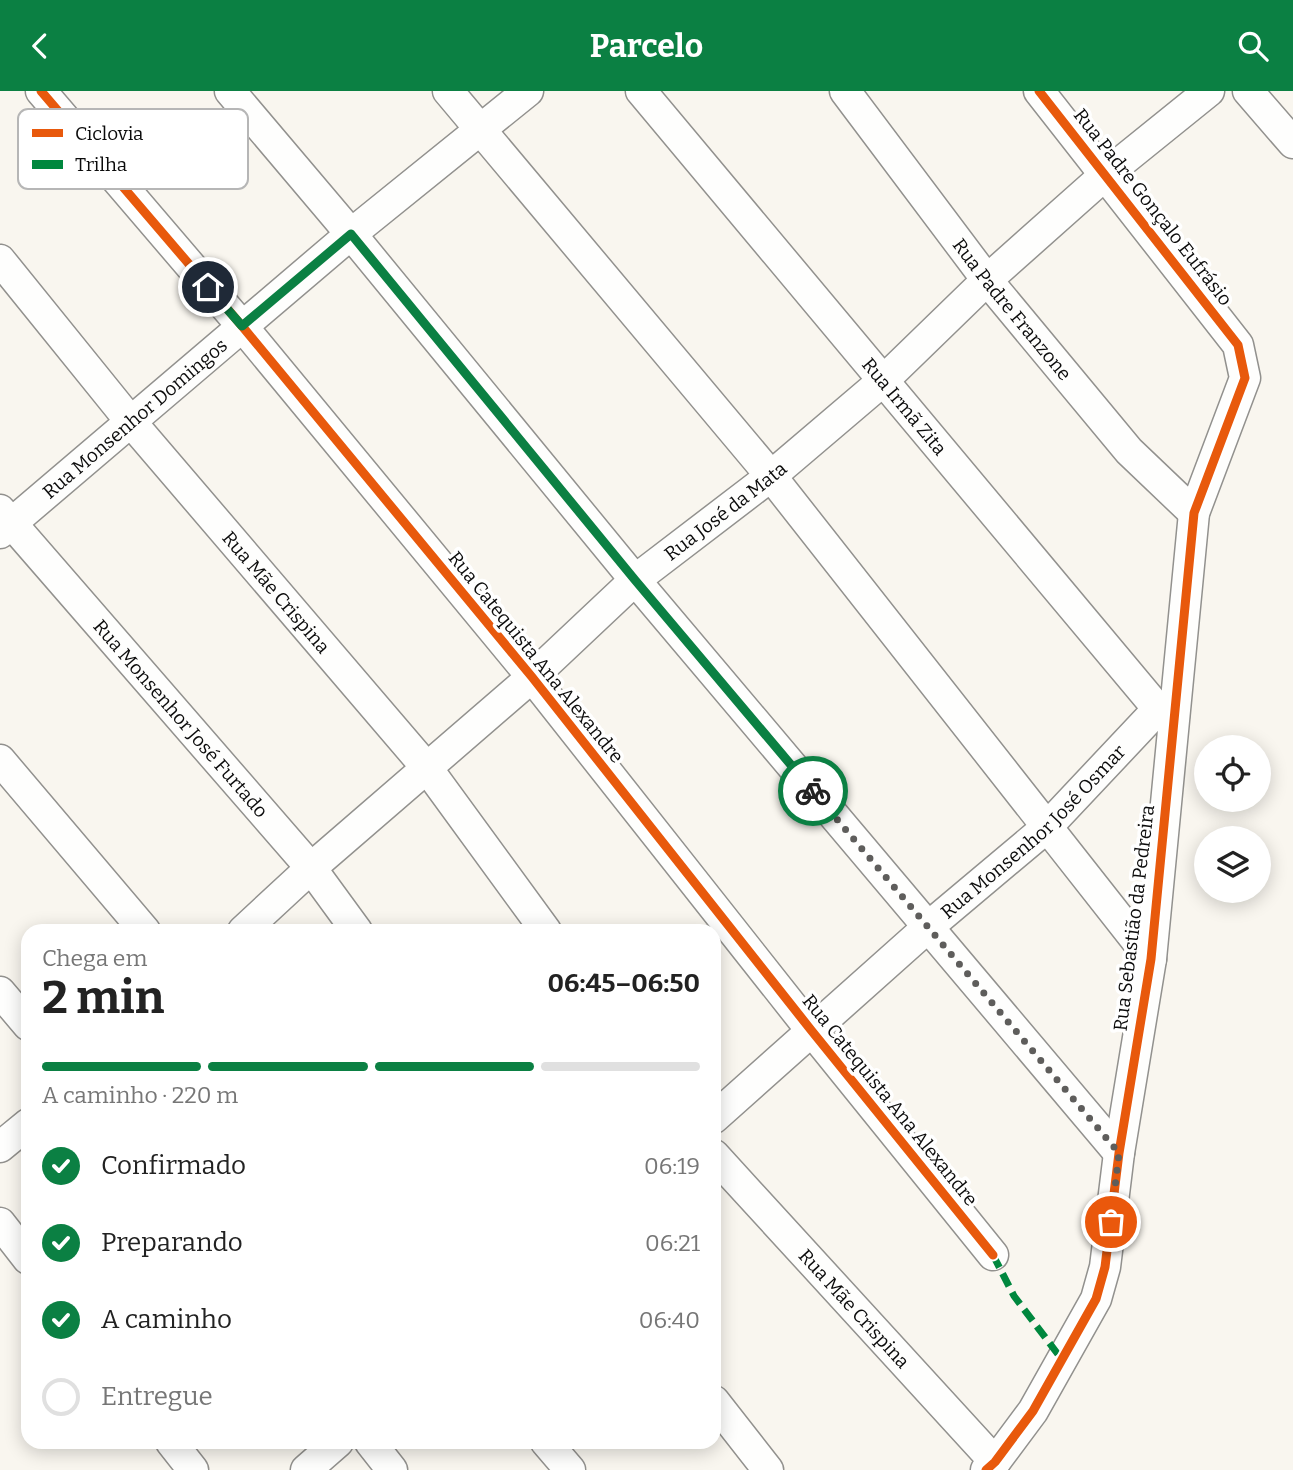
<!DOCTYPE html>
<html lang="pt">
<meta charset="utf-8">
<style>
:root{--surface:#fff;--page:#f2f2f2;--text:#222;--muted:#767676;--line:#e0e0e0;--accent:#0b8043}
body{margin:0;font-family:Bitter,serif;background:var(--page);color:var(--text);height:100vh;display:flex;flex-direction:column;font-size:26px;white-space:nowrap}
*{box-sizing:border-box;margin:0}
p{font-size:23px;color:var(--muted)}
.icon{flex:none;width:38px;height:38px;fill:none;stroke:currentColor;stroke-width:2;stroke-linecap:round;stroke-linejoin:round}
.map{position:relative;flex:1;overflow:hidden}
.sheet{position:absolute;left:21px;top:833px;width:700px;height:525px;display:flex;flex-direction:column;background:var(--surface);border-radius:21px;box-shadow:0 4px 18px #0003}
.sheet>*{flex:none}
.buttons{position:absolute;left:1194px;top:644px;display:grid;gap:14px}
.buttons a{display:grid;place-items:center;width:77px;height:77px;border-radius:50%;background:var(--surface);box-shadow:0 4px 18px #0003;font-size:35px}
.pin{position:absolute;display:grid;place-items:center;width:60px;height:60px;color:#fff;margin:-30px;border:4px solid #fff;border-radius:50%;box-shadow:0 2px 7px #0007}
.courier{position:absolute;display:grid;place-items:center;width:70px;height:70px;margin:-35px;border:5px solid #0b8043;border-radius:50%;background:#fff;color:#222;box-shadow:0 2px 9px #0007}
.headline em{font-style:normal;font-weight:700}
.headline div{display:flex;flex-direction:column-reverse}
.headline{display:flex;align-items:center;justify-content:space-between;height:119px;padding:0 21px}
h1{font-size:46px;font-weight:700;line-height:52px}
.bar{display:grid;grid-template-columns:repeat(4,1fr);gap:10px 7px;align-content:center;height:84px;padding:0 21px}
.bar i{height:9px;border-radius:5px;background:var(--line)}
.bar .on{background:var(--accent)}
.bar p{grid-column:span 4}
ol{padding:0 21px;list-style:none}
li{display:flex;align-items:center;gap:21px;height:77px}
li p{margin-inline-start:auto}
li .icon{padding:7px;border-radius:50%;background:var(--accent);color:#fff;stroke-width:4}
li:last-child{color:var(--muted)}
li i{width:38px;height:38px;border:4px solid var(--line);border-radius:50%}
header{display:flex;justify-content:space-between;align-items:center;height:91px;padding:0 21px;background:var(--accent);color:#fff;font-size:32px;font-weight:700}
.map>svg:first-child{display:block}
</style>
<header><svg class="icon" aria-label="back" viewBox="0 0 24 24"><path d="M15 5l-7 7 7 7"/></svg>Parcelo<svg class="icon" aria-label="search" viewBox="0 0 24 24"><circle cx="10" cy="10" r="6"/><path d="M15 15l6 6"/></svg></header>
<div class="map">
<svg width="1293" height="1379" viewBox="0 0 1293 1379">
<rect width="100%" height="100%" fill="#f9f6ef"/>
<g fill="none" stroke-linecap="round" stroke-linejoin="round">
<g stroke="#92918e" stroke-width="33">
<g id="minor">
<path d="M41 0 242 235 532 586 811 939 993 1164"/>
<path d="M230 0 351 143 635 489 1119 1062"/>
<path d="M448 0 771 385 1151 868"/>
<path id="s1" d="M641 0 1158 618 1174 625"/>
<path id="s2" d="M845 0 987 189 1129 360 1194 422"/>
<path d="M1248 0 1293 52"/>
<path id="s3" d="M0 169 131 331 427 677 546 840"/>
<path id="s4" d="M0 419 311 777 357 840"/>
<path id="s5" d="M0 442 351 143 528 0"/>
<path d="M0 669 145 840"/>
<path id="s6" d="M243 840 311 777 532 586 635 489 771 385 885 288 987 189 1105 84 1209 0"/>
<path d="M0 901 28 934"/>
<path id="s7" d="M714 1027 927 837 1046 737 1158 618"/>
<path d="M0 1056 28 1033"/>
<path id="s8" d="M714 1064 995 1371"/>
<path d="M0 1132 28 1168"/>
<path d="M714 1310 768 1379"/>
<path d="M171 1351 193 1379"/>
<path d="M370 1351 392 1379"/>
<path d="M546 1351 570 1379"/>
<path d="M306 1379 338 1351"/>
<path d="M986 1379 995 1371 1033 1320 1096 1208 1105 1176 1119 1062 1151 868 1194 422 1245 287 1238 254 1039 0"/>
</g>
</g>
<use href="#minor" stroke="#fefefd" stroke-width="30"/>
<path stroke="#00873e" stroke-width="7" stroke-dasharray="14 7" stroke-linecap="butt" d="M993 1164 1014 1205 1063 1270"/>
<g stroke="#fff" stroke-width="13">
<path id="cycleway" d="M41 0 242 235 532 586 811 939 993 1164
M986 1379 995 1371 1033 1320 1096 1208 1105 1176 1119 1062 1151 868 1194 422 1245 287 1238 254 1039 0"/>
</g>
<use href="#cycleway" stroke="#e8590c" stroke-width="9"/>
</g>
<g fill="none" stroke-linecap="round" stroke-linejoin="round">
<path stroke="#5e5d5b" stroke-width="7" stroke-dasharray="0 12.6" d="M813 700 1119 1062 1111 1131"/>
<path stroke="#0b8043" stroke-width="9" d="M208 196 242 235 351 143 635 489 813 700"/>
</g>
<g text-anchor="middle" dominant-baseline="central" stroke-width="7" stroke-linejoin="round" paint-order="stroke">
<g font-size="19" fill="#0b0b0b" stroke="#fff">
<text transform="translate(1153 116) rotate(52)">Rua Padre Gonçalo Eufrásio</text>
<text stroke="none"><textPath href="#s2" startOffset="275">Rua Padre Franzone</textPath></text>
<text stroke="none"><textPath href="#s1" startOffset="411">Rua Irmã Zita</textPath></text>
<text stroke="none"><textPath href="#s5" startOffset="177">Rua Monsenhor Domingos</textPath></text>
<text stroke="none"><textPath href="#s6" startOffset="640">Rua José da Mata</textPath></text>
<text stroke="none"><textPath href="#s3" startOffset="432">Rua Mãe Crispina</textPath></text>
<text transform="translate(536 566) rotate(51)">Rua Catequista Ana Alexandre</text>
<text stroke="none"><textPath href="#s4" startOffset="276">Rua Monsenhor José Furtado</textPath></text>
<text stroke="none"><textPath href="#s7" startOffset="429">Rua Monsenhor José Osmar</textPath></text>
<text transform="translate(1134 827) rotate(-83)">Rua Sebastião da Pedreira</text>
<text transform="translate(890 1009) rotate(51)">Rua Catequista Ana Alexandre</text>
<text stroke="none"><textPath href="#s8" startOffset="208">Rua Mãe Crispina</textPath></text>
</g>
</g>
<rect x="18" y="18" width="230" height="80" rx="10" fill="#fff" stroke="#b6b6b6" stroke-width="2"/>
<rect x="32" y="38" width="31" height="8" fill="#e8590c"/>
<rect x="32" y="69" width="31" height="9" fill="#00873e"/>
<g font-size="19" fill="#0b0b0b">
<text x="75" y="49">Ciclovia</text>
<text x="75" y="80">Trilha</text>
</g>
</svg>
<div class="buttons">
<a><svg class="icon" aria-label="locate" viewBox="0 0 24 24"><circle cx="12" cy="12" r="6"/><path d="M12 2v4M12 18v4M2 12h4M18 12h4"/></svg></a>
<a><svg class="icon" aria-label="layers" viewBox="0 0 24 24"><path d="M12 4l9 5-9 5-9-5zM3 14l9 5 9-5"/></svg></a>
</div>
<div class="pin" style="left:1111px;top:1131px;background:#ea580c"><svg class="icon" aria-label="bag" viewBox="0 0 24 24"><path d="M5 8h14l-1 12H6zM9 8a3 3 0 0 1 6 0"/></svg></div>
<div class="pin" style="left:208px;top:196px;background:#1f2937"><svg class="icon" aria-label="home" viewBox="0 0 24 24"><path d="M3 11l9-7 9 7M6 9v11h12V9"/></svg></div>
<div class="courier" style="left:813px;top:700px"><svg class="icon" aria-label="bike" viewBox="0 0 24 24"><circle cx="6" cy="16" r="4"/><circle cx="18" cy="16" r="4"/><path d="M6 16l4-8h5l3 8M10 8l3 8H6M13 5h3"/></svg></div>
<section class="sheet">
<div class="headline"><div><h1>2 min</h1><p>Chega em</p></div><em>06:45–06:50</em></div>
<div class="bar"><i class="on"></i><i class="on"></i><i class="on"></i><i></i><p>A caminho · 220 m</p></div>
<ol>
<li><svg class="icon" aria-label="check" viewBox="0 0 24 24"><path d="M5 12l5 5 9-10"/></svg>Confirmado<p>06:19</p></li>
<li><svg class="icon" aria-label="check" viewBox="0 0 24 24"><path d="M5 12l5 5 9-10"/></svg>Preparando<p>06:21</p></li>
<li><svg class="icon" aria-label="check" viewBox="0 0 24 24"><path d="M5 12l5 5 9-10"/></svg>A caminho<p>06:40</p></li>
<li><i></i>Entregue</li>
</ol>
</section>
</div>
